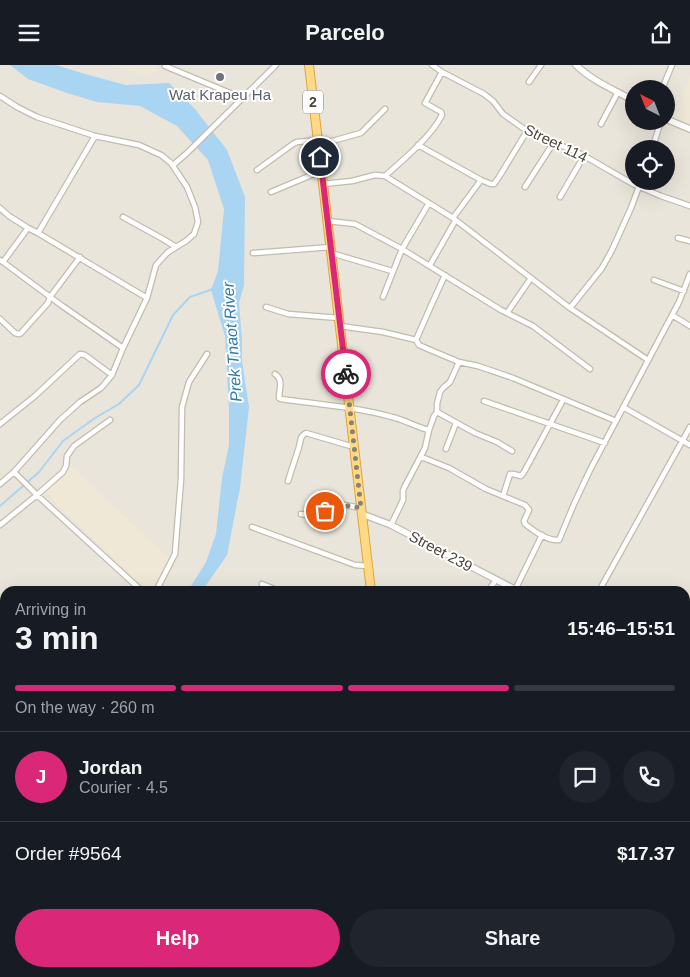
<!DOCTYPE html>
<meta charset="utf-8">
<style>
:root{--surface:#171b24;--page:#20242c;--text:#f1f3f6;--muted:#9ea1a6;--line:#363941;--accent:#db2777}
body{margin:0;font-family:Arial,sans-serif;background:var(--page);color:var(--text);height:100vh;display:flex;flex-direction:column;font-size:19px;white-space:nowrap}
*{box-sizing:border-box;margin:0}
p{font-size:16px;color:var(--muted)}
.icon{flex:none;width:28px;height:28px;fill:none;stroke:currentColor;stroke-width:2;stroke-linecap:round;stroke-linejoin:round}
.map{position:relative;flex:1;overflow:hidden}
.details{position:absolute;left:0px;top:521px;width:690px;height:391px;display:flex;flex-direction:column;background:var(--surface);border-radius:15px 15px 0 0;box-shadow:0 5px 20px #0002}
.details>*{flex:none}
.needle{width:32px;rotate:318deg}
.fabs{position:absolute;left:625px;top:15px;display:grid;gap:10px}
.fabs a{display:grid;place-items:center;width:50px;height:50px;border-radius:50%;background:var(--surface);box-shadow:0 5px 20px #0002;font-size:25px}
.pin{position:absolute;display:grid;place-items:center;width:42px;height:42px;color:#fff;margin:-21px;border:2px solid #fff;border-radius:50%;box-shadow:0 1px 5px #0007}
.courier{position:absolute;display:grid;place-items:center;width:50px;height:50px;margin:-25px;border:4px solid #db2777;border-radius:50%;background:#fff;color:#222;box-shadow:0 1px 6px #0007}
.headline em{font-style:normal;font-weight:600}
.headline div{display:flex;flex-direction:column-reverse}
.headline{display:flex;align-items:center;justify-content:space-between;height:85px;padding:0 15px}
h1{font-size:32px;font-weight:600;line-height:38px}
.bar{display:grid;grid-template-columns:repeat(4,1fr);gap:8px 5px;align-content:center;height:60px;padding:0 15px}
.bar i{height:6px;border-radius:4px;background:var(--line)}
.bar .on{background:var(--accent)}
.bar p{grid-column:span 4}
.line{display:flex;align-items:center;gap:12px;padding:0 15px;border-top:1px solid var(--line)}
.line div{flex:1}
.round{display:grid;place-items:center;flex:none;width:52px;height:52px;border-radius:26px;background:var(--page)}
.action{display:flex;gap:10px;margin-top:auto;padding:10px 15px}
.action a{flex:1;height:58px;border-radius:30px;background:var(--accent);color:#fff;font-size:20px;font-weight:600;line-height:58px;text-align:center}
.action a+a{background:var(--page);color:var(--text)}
header{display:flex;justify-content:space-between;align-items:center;height:65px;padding:0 15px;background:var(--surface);font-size:22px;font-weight:600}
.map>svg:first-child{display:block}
</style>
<header><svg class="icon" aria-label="menu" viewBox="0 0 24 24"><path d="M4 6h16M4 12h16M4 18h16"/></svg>Parcelo<svg class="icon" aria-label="share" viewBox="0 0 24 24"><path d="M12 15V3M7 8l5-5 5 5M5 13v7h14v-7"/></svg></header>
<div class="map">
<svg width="690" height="912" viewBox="0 0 690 912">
<rect width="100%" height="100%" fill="#f6f3ec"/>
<path fill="#eae5da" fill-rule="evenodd" d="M0 0H690V912H225L224 908H685V526H5V593L0 581ZM634 24H666V56H634ZM634 84H666V116H634Z"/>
<path fill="#efe8d6" d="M111 0H158L151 11Z
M690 13V58L674 52Z
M71 400 168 493 153 525H147L46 429 45 425Z"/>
<path fill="#a9d4f2" d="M10 0H56L85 9 126 20 169 18 195 44 227 85 245 132 244 220 239 238 242 275V296L249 342 240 423 227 490 202 526H188L206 497 216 469 222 413 229 380V346L225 271 211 225 218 206 224 144 208 95 177 61 140 41 97 37 67 28 28 14Z"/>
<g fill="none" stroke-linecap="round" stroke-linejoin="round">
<path stroke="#a9d4f2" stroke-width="2" d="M0 441 39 407 63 376 95 353 119 339 139 320 173 250 190 232 213 224"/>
<g stroke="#c2bbae" stroke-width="7">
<path id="minor" d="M432 0 442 7 484 29 493 36 503 49 527 66 581 89 633 119 661 131 690 141
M165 1 242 33
M529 17 541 0
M662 24 672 0
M0 31 17 42 37 52 95 71 139 80 161 90 171 98 187 122 195 142 198 157 194 169 186 176 168 187 156 200 147 233 123 283 112 310 101 323 80 337 60 355 14 407 0 419
M601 59 618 27
M318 79 325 78 361 68 385 44
M418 80 481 115 491 119H494L499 112 527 66
M652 84 661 56
M173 100 186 89 276 0
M257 105 293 79 297 77 318 75
M385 111C403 95 431 72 442 50L441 47 425 38 442 7
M323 119 352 116 375 110 385 111 453 153 570 243 648 295
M525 122 554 77
M271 127 321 106
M560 132 584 91
M0 143 9 151 28 163 3 197 0 195
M123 152 163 174 176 182
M453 153 481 115
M328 156 355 159 402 184 501 245 533 261 590 304
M28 163 38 168 147 233
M38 168 95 71
M678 173 690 176
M253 188 331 182
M331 188 392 206
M3 197 61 240 123 283
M430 200 455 156
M654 215 684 226
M383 232 402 184 429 138
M266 242 288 249 339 253
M570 243 602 203 612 185 631 143 641 116
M507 248 531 213
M672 250 690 261
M0 254 15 268 19 269 21 268 48 238 50 232 80 192
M340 261 383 267 416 275 419 280 428 284 459 297 478 301 513 313 616 356
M416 275 430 243 445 210
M275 309C284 315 279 324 279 333L281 334C317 339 357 342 392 352 405 355 416 362 429 365
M484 336 605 378
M623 342 690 380
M437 347 475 368 497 377 512 386
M0 359 35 331 80 289 85 290 112 310
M446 384 456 358
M420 393H424L449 403 486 424 525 440 529 445 524 456 525 459C534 466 547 476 559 475L574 439 590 405 679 237 690 209
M14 407 37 430 142 526
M288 416 299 382 301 373 303 370 306 368 354 382
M503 431 510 409H513L521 411 524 407 563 335
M301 449C309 450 317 452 323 447 327 444 329 440 333 438L361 443
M0 460 37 430 63 407 66 401 67 391 74 381 110 355
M391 460 403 435V426L404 423 425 383 429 365 434 351 437 347V339L440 327 443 323 450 317 459 297
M252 462 355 500 368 501
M262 519 279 526
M515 525 542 470
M156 526 175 489 181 414 182 342 189 317 207 289
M488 526 496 515
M599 526 690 362
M0 547 5 559
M685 721 690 718
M0 820 5 825
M685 830 690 827
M685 891 690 889
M685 905 690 912
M99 908 107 912
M307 908 308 912
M639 908 642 912
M626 912 628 908"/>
</g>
<g stroke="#c2bbae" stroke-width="8">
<path id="tertiary" d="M576 0C592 16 615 25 634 36
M666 54 690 64
M362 449 391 460 518 526
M685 632 690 635"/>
</g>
<g stroke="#e0a43c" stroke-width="10">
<path id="trunk" d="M309 0 371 526
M413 908 414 912"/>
</g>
<use href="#minor" stroke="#fff" stroke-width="4.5"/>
<use href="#tertiary" stroke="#fff" stroke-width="5.5"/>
<use href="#trunk" stroke="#ffd985" stroke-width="8"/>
</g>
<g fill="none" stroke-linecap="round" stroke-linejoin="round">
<path stroke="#878178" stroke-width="5" stroke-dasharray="0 9" d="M325 446 330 439 333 438 361 443 346 309"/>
<path stroke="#db2777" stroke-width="6" d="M320 92 346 309"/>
</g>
<circle fill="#6b7280" stroke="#fff" stroke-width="2" cx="220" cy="12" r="5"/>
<g text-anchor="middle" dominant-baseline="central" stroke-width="4" stroke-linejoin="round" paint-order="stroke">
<rect fill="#fff" stroke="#817c74" stroke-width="1" x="303" y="25.5" width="20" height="23" rx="4"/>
<g font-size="14" font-weight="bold" fill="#4b4439">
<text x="313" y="37">2</text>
</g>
<g font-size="15" fill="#5b616d" stroke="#fff">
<text x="220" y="29">Wat Krapeu Ha</text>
</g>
<g font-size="15" fill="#4b4439" stroke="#fff">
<text transform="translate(556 78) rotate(26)">Street 114</text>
<text transform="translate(441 486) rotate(28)">Street 239</text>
</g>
<g font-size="16" font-style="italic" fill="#2e7ab2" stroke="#fff">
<text transform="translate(232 277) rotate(-94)">Prek Tnaot River</text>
</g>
</g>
</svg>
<div class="fabs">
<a><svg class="needle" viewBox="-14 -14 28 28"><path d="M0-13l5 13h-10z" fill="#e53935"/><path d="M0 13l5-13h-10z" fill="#9ea1a6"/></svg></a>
<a><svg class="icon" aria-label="locate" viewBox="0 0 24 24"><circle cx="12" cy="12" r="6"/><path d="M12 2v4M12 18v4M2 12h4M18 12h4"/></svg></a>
</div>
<div class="pin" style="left:325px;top:446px;background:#ea580c"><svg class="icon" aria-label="bag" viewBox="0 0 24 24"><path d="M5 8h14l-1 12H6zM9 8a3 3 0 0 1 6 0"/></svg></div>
<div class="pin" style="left:320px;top:92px;background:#1f2937"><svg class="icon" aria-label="home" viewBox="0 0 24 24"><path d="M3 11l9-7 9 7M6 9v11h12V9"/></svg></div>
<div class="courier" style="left:346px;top:309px"><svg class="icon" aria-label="bike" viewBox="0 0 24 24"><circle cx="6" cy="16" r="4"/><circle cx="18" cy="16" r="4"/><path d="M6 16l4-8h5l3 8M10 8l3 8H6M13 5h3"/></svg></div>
<section class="details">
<div class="headline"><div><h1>3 min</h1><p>Arriving in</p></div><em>15:46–15:51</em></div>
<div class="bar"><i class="on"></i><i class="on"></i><i class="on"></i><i></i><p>On the way · 260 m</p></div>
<div class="line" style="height:90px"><b class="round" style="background:var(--accent);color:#fff">J</b><div><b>Jordan</b><p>Courier · 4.5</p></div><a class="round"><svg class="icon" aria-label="chat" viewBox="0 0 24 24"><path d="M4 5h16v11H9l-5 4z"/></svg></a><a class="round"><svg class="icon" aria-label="phone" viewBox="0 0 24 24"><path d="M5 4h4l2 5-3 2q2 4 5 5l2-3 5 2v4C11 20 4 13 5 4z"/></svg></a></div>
<div class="line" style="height:65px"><div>Order #9564</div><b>$17.37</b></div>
<div class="action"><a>Help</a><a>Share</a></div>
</section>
</div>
